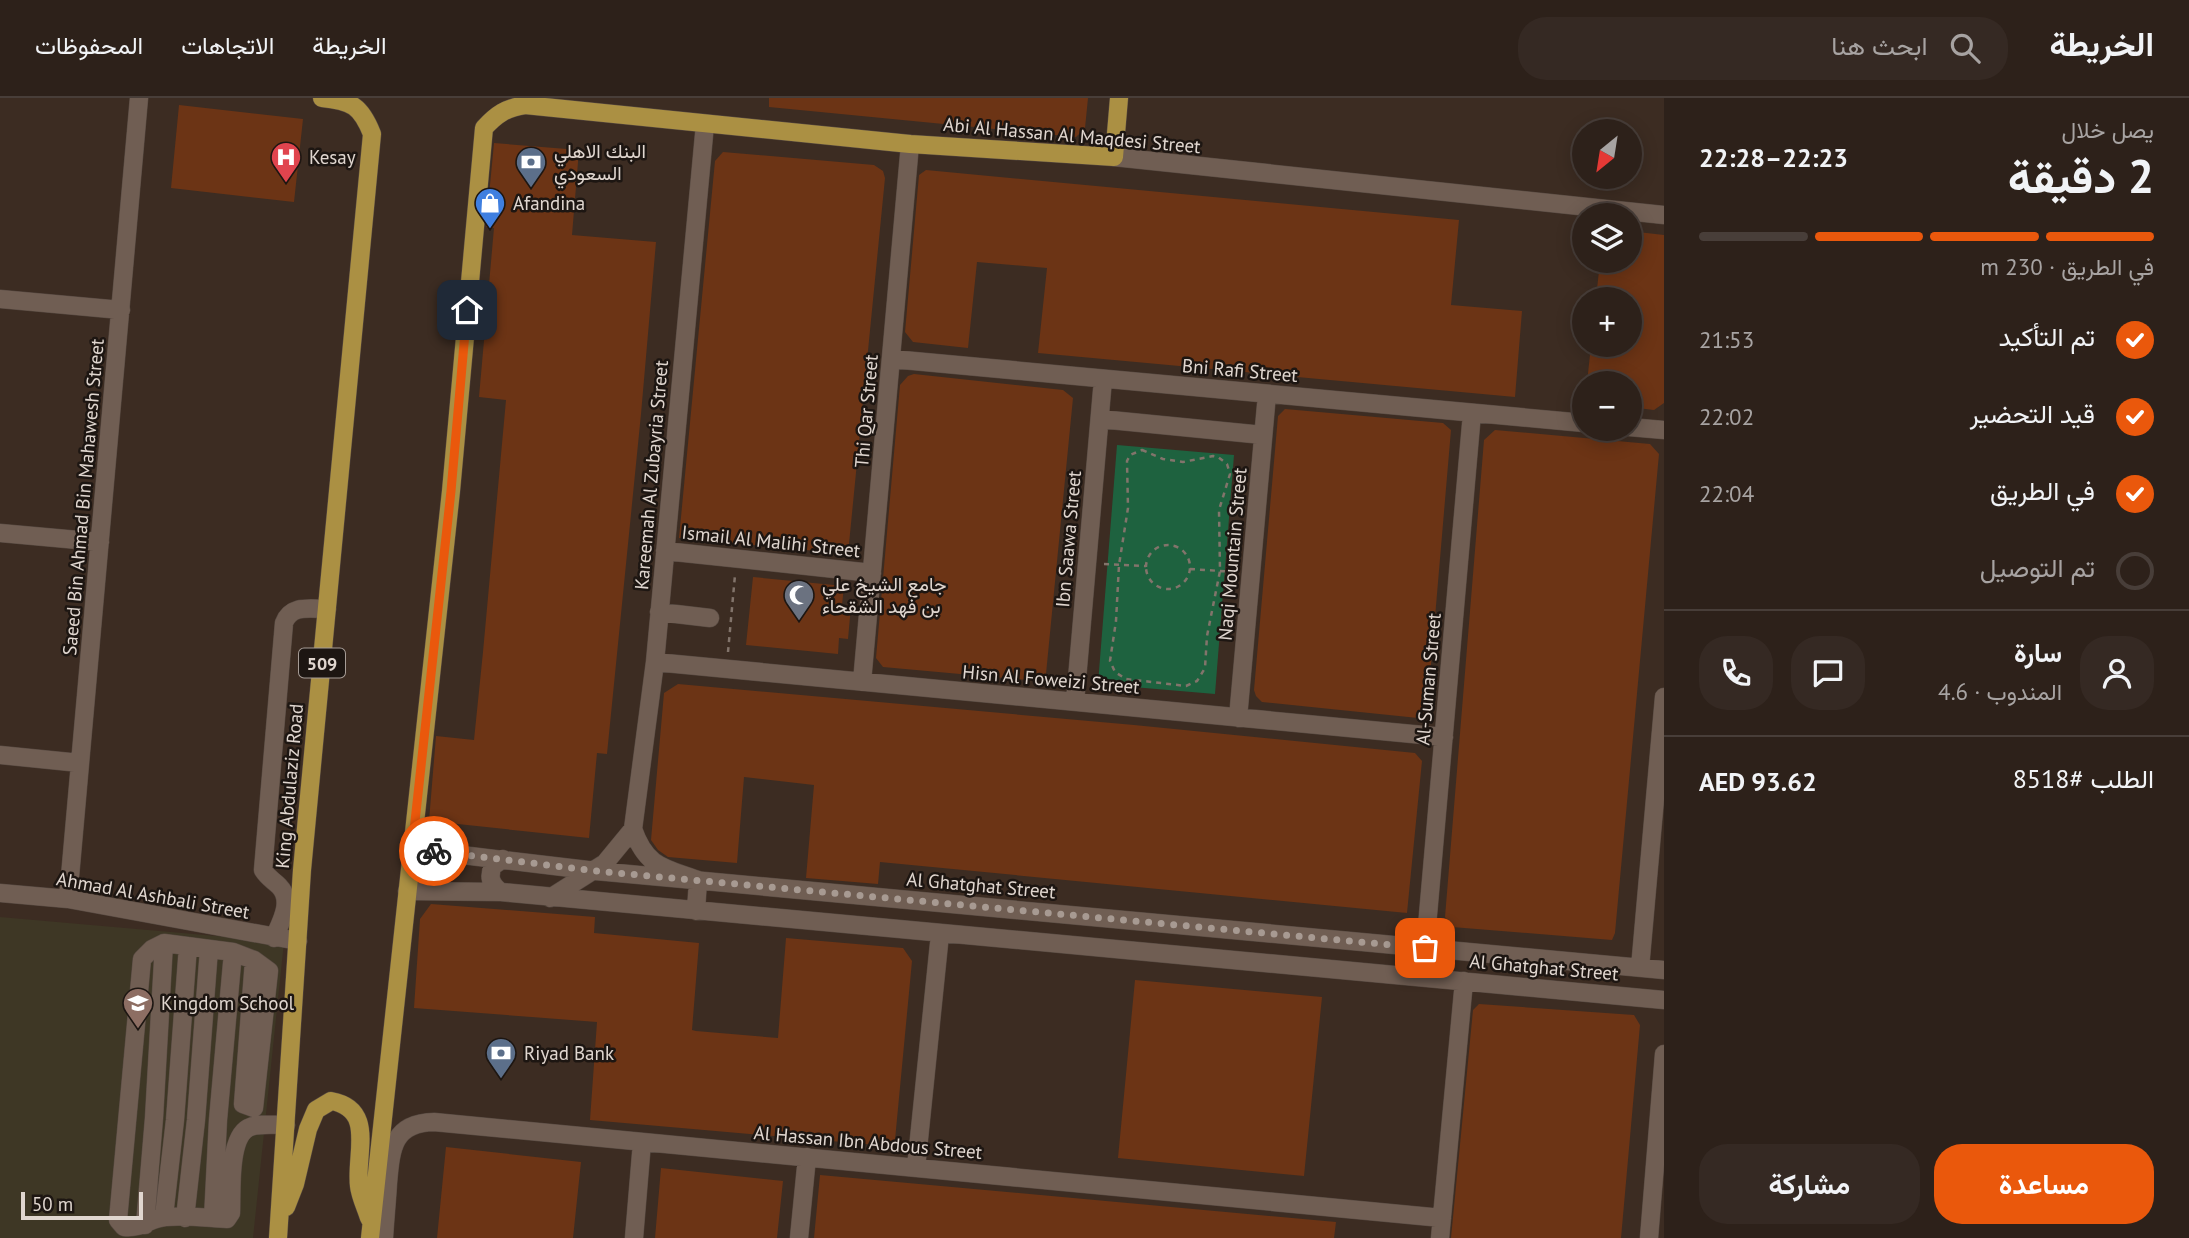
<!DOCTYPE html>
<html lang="ar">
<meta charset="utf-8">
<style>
:root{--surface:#2d211a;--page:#352923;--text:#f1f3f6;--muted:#a7a3a2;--line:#483e39;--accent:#ea580c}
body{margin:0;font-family:"PT Sans",Vazirmatn,sans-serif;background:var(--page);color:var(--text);direction:rtl;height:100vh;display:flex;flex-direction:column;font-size:26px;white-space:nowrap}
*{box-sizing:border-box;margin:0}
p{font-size:23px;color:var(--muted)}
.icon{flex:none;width:38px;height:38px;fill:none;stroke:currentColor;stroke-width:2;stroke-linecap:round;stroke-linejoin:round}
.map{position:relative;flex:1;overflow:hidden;direction:ltr}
.panel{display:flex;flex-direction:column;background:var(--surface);width:525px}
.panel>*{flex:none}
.needle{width:46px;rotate:210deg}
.buttons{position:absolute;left:1572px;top:21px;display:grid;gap:14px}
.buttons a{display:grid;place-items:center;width:70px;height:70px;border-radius:50%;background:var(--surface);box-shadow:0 4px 18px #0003,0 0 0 2px var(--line);font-size:35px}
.scale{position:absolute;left:21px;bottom:18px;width:122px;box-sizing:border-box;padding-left:7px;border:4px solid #e0d6cf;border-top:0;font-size:19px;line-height:24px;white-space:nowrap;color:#e0d6cf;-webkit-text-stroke:5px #1d1612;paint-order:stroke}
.pin{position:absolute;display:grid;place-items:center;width:60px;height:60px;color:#fff;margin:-30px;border-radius:14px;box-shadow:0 4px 10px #0006}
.courier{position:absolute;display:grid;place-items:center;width:70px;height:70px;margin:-35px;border:5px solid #ea580c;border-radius:50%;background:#fff;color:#222;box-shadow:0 2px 9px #0007}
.summary em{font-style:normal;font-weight:700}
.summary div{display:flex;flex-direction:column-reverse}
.summary{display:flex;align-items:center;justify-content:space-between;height:119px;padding:0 35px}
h1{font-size:46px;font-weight:700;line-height:52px}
.bar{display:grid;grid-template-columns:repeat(4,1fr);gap:10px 7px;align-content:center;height:84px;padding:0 35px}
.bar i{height:9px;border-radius:5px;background:var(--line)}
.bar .active{background:var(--accent)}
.bar p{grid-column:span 4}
.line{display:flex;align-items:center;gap:18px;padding:0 35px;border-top:2px solid var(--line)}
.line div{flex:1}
.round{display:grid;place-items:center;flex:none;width:74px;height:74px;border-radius:28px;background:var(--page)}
ol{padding:0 35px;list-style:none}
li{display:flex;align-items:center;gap:21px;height:77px}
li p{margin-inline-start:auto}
li .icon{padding:7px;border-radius:50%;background:var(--accent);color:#fff;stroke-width:4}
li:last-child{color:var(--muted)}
li i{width:38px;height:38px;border:4px solid var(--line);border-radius:50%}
.action{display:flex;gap:14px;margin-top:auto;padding:14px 35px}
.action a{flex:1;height:80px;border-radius:28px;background:var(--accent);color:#fff;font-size:28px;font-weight:700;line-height:80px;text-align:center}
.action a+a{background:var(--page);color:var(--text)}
header{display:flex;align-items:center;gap:42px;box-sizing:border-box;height:98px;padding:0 35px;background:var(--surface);border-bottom:2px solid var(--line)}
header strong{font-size:33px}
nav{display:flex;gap:38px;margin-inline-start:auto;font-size:24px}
.search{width:490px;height:63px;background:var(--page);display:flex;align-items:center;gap:18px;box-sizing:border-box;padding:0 24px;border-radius:28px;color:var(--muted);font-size:26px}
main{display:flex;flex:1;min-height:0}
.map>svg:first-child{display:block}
</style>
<header>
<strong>الخريطة</strong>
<div class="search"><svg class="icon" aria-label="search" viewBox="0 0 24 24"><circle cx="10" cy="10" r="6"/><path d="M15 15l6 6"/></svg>ابحث هنا</div>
<nav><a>الخريطة</a><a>الاتجاهات</a><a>المحفوظات</a></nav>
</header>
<main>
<section class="panel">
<div class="summary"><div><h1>2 دقيقة</h1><p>يصل خلال</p></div><em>22:23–22:28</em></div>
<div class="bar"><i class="active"></i><i class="active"></i><i class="active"></i><i></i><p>في الطريق · 230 m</p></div>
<ol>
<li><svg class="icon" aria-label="check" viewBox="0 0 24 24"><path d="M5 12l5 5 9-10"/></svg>تم التأكيد<p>21:53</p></li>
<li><svg class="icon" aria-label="check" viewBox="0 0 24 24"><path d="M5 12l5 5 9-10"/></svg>قيد التحضير<p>22:02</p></li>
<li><svg class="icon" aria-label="check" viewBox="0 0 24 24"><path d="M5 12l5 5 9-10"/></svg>في الطريق<p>22:04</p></li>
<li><i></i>تم التوصيل</li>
</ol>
<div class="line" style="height:126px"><a class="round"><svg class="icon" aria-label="person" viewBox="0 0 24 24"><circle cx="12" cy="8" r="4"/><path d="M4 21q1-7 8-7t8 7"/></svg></a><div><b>سارة</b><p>المندوب · 4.6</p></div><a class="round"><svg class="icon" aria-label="chat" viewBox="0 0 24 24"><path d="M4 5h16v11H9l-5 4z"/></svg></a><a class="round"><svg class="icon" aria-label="phone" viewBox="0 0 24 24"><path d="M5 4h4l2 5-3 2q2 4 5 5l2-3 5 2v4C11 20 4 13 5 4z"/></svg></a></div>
<div class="line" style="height:91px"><div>الطلب #8518</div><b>AED 93.62</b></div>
<div class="action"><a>مساعدة</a><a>مشاركة</a></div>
</section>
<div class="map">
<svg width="1664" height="1140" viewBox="0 0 1664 1140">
<rect width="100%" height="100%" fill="#3c2c22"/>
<path fill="#3e3725" d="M0 819 284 844 253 1140H0Z"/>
<path fill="#1e623f" d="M1117 347 1234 357 1215 596 1098 586Z"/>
<path fill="#6c3415" d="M769 0H1088L1085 30 1076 39 769 9Z
M179 7 303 21 294 104 171 90Z
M494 45 579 52 572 137 656 144 641 316 607 656 597 655 589 740 429 723 436 638 474 642 483 554 506 302 479 299 494 130 486 129Z
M723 54 874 67 883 73 885 80 848 456 679 440 715 63Z
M926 72 1459 122 1451 207 1522 213 1515 299 1038 255 1047 170 977 164 968 250 913 244 905 234 919 77Z
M1629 133 1664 137V305L1654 312 1629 309V285H1587L1591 247H1629V201H1596L1600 163H1629Z
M914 276 1063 292 1073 300 1046 576 1038 583 883 569 876 560 900 287 908 278Z
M1285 311 1443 325 1451 332 1427 613 1418 620 1262 604 1256 598 1254 592 1278 318Z
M1495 332 1650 346 1659 356 1615 835 1612 842 1452 829 1445 819 1484 342Z
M753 479 844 488 842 507 851 508 848 541 839 540 838 556 746 547Z
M678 586 1134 627 1415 655 1422 663 1407 815 880 764 878 786 806 780 814 687 744 679 737 765 668 759 658 752 651 742 664 595Z
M431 806 595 819 594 835 699 845 692 932 696 933 778 940 786 840 903 850 912 863 895 1042 888 1048 590 1022 597 924 414 910 420 821Z
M1135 882 1322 899 1304 1078 1118 1060Z
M1479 906 1634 917 1640 927 1621 1140H1451L1473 912Z
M446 1049 581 1064 573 1140H437Z
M661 1070 783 1083 777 1140H655Z
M820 1077 1336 1124 1334 1140H814Z"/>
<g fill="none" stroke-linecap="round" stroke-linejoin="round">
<g stroke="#574a42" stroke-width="19">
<path id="minor" d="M1114 59 1664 117
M0 201 121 212
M892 261 1584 325
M1100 321 1263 337
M1629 329 1664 332
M0 435 100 444
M665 453 872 475
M659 514 710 520
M655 564 1444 639
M862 584 910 46
M1075 604 1103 281
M1238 620 1267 296
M0 657 80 665
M633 731C646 769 664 770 698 782L696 813
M412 751 596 773 1664 872
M407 793 501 794 1664 902
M501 794C491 787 488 779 493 768L503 761
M0 795 68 801 298 843
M550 800 605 765 633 731 655 564 705 26
M68 801 139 0
M274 840C280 825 294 803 279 788 273 782 268 780 263 772L284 525C291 506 311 511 327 511
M1425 851 1472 315
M254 862 243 1006 254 1010 269 873 254 862 233 854 164 845 152 851 142 861 118 1122 124 1129C142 1131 150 1120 166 1119 185 1117 207 1120 227 1121L231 1115C232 1095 228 1041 248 1030 257 1025 275 1027 286 1027
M1640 870 1664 599
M916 1070 940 836
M164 1118 175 1022 188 848
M185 1120 196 1022 209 851
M213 1120 218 1022 233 854
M145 1127 154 1020 164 845
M384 1140C385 1122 387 1103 388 1085 391 1050 393 1025 434 1024L1442 1120
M634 1140 642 1044
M799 1140 807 1059
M1440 1140 1464 883
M1649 1140 1664 956"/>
</g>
<g stroke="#574a42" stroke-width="19">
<path id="major" d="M286 1109 295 1086 308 1031 316 1012 331 1003C376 1011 355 1056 359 1088 360 1098 366 1110 369 1120
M278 1140 302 772 372 36C361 8 352 3 322 0
M370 1140 451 393 484 30C497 16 506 10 525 7L910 46 1114 59 1119 0"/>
</g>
<path stroke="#82746b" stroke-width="2.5" stroke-dasharray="5 5" stroke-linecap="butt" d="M1142 352 1163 361 1183 364 1213 358 1218 359 1227 366 1230 376 1219 412 1220 473 1207 538 1205 570 1197 583 1186 588 1126 581 1115 574 1110 563 1116 523 1119 467 1128 410 1127 363 1130 357Z
M1146 469a22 22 0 1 1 44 0a22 22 0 1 1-44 0Z
M1104 466 1146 468
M1190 471 1236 474
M728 554 735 477"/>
<use href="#minor" stroke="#705e53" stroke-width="18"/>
<use href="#major" stroke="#ab9043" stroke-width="18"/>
</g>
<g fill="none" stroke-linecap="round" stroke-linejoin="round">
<path stroke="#a79a92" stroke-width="7" stroke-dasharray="0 12.6" d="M434 753 596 773 1425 850"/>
<path stroke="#ea580c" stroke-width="9" d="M434 753 412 751 451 393 467 212"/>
</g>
<defs>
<g id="hospital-pin" transform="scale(1.575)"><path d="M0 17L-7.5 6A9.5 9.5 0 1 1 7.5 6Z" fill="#e0444e" stroke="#1d1612"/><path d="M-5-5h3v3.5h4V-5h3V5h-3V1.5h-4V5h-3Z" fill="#fff"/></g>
<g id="bank-pin" transform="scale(1.575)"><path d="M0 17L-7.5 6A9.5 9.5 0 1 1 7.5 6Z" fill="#5c6f8a" stroke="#1d1612"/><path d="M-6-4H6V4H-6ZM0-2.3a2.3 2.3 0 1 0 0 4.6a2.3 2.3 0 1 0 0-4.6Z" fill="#fff"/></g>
<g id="shop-pin" transform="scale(1.575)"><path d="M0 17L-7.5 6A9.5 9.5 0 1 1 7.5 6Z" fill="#3f7fe0" stroke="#1d1612"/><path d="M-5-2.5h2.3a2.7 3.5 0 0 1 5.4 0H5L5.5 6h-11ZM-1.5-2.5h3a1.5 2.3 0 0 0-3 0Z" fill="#fff"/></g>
<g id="mosque-pin" transform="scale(1.575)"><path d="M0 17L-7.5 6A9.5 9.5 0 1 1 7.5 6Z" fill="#6b7280" stroke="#1d1612"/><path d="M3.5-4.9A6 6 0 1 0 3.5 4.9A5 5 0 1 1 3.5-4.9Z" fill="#fff"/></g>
<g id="school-pin" transform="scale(1.575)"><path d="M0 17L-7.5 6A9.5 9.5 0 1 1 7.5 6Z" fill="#8d6e63" stroke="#1d1612"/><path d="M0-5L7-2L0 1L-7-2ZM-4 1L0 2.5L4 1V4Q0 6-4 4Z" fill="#fff"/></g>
</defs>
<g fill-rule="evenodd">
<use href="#hospital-pin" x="286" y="59"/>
<use href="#bank-pin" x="531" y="64"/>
<use href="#shop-pin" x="490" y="105"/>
<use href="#mosque-pin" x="799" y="497"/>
<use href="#school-pin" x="138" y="905"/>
<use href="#bank-pin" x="501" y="955"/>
</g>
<g text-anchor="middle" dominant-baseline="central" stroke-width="5" stroke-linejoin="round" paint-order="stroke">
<rect fill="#1d1612" stroke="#a69c96" stroke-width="2" x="299" y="550.5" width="46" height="29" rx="5"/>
<g font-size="18" font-weight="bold" fill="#e0d6cf">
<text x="322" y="565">509</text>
</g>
<g font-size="19" fill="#e0d6cf" stroke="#1d1612">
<text transform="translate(1072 37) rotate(5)">Abi Al Hassan Al Maqdesi Street</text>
<text transform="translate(1240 272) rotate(5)">Bni Rafi Street</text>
<text transform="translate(866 313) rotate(-85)">Thi Qar Street</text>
<text transform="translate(651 377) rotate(-85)">Kareemah Al Zubayria Street</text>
<text transform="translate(83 399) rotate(-85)">Saeed Bin Ahmad Bin Mahawesh Street</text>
<text transform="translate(1068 441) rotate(-85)">Ibn Saawa Street</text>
<text transform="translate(771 443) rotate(6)">Ismail Al Malihi Street</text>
<text transform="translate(1232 456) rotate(-85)">Naqi Mountain Street</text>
<text transform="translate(1051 581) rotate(5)">Hisn Al Foweizi Street</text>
<text transform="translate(1428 581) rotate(-85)">Al-Suman Street</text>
<text transform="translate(289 688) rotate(-85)">King Abdulaziz Road</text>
<text transform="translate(981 787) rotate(5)">Al Ghatghat Street</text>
<text transform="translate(153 797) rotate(10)">Ahmad Al Ashbali Street</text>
<text transform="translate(1544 869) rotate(5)">Al Ghatghat Street</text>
<text transform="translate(868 1044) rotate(5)">Al Hassan Ibn Abdous Street</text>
</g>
<g font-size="19" fill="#e0d6cf" stroke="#1d1612" text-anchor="start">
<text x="554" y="53">البنك الاهلي<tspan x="554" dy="22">السعودي</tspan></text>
<text x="309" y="59">Kesay</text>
<text x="513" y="105">Afandina</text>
<text x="822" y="486">جامع الشيخ علي<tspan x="822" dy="22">بن فهد الشقحاء</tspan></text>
<text x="161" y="905">Kingdom School</text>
<text x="524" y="955">Riyad Bank</text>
</g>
</g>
</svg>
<div class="buttons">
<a><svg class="needle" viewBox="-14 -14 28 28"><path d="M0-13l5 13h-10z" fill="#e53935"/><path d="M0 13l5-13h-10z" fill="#a7a3a2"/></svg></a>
<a><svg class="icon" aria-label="layers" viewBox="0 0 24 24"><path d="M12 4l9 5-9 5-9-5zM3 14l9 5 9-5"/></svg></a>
<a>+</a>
<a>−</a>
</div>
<div class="scale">50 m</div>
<div class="pin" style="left:1425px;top:850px;background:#ea580c"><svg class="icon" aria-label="bag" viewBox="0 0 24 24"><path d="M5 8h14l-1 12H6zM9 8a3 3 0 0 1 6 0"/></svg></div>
<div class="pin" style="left:467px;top:212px;background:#1f2937"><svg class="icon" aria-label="home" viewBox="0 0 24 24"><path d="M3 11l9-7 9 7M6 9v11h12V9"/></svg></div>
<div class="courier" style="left:434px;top:753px"><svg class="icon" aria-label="bike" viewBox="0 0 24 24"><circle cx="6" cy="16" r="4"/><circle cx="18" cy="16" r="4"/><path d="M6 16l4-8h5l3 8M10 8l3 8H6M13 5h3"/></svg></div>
</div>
</main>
